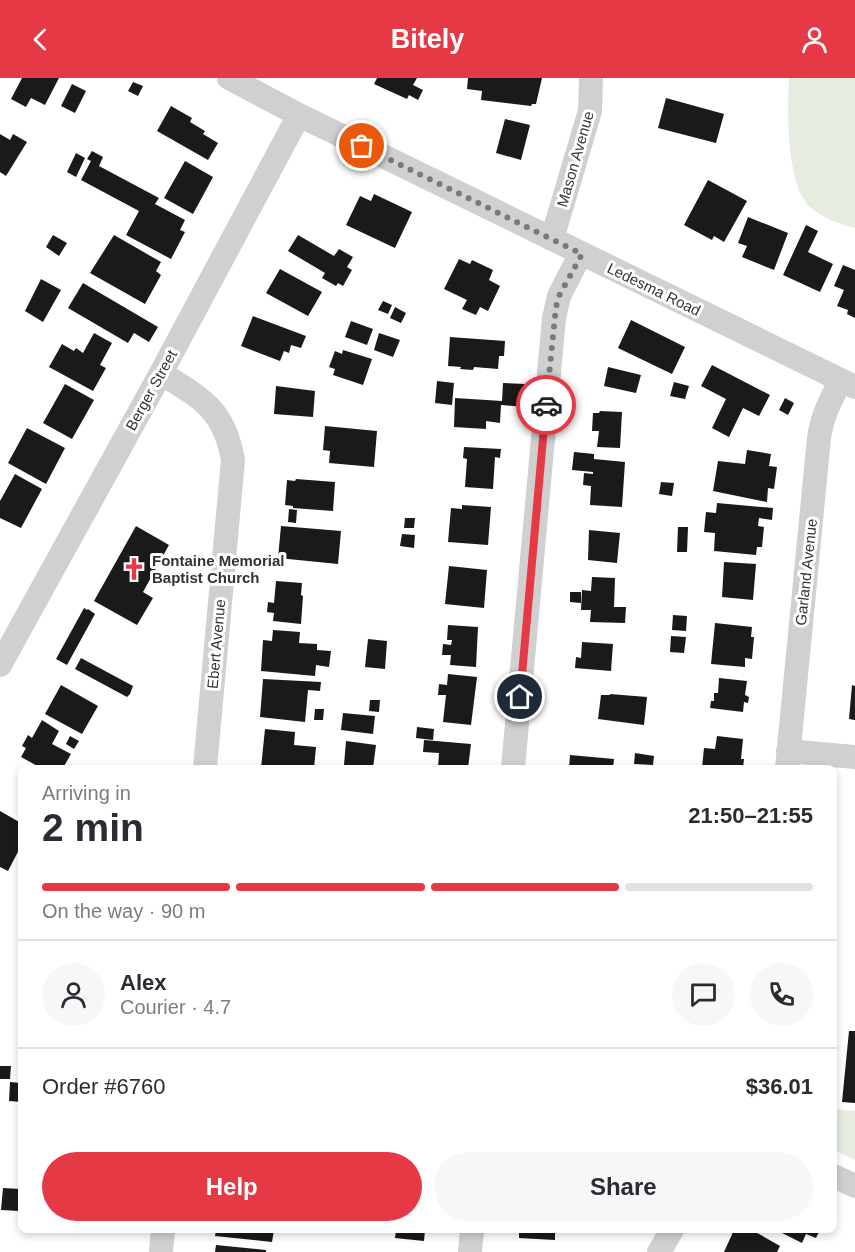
<!DOCTYPE html>
<meta charset="utf-8">
<style>
:root{--surface:#fff;--page:#f7f7f7;--text:#2b2b33;--muted:#7c7c81;--line:#e1e1e2;--accent:#e63946}
body{margin:0;font-family:Helvetica,sans-serif;background:var(--page);color:var(--text);height:100vh;display:flex;flex-direction:column;font-size:22px;white-space:nowrap}
*{box-sizing:border-box;margin:0}
p{font-size:20px;color:var(--muted)}
.icon{flex:none;width:33px;height:33px;fill:none;stroke:currentColor;stroke-width:2;stroke-linecap:round;stroke-linejoin:round}
.map{position:relative;flex:1;overflow:hidden}
.drawer{position:absolute;left:18px;top:687px;width:819px;height:468px;display:flex;flex-direction:column;background:var(--surface);border-radius:9px;box-shadow:0 3px 9px #0003}
.drawer>*{flex:none}
.pin{position:absolute;display:grid;place-items:center;width:51px;height:51px;color:#fff;margin:-26px;border:3px solid #fff;border-radius:50%;box-shadow:0 2px 6px #0007}
.courier{position:absolute;display:grid;place-items:center;width:60px;height:60px;margin:-30px;border:4px solid #e63946;border-radius:50%;background:#fff;color:#222;box-shadow:0 2px 8px #0007}
.overview em{font-style:normal;font-weight:700}
.overview div{display:flex;flex-direction:column-reverse}
.overview{display:flex;align-items:center;justify-content:space-between;height:102px;padding:0 24px}
h1{font-size:39px;font-weight:700;line-height:45px}
.bar{display:grid;grid-template-columns:repeat(4,1fr);gap:9px 6px;align-content:center;height:72px;padding:0 24px}
.bar i{height:8px;border-radius:4px;background:var(--line)}
.bar .selected{background:var(--accent)}
.bar p{grid-column:span 4}
.line{display:flex;align-items:center;gap:15px;padding:0 24px;border-top:2px solid var(--line)}
.line div{flex:1}
.round{display:grid;place-items:center;flex:none;width:63px;height:63px;border-radius:32px;background:var(--page)}
.button{display:flex;gap:12px;margin-top:auto;padding:12px 24px}
.button a{flex:1;height:69px;border-radius:36px;background:var(--accent);color:#fff;font-size:24px;font-weight:700;line-height:69px;text-align:center}
.button a+a{background:var(--page);color:var(--text)}
header{display:flex;justify-content:space-between;align-items:center;height:78px;padding:0 24px;background:var(--accent);color:#fff;font-size:27px;font-weight:700}
.map>svg:first-child{display:block}
</style>
<header><svg class="icon" aria-label="back" viewBox="0 0 24 24"><path d="M15 5l-7 7 7 7"/></svg>Bitely<svg class="icon" aria-label="person" viewBox="0 0 24 24"><circle cx="12" cy="8" r="4"/><path d="M4 21q1-7 8-7t8 7"/></svg></header>
<div class="map">
<svg width="855" height="1174" viewBox="0 0 855 1174">
<rect width="100%" height="100%" fill="#fff"/>
<path fill="#e6ecdf" d="M789 0H855V150C841 147 824 140 812 131 786 112 787 30 789 0Z
M834 1031 855 1033V1082L834 1072Z"/>
<path fill="#1a1a1a" d="M22 0H59L45 27 31 20 26 29 11 21Z
M377 0H417L413 7 423 12 418 22 409 17 407 21 374 6Z
M468 0H542L536 26H532L531 28 481 22 482 13 467 11Z
M133 4 143 8 138 18 128 13Z
M72 6 86 13 75 35 61 28Z
M666 20 724 36 716 65 658 50Z
M171 28 192 40 190 44 205 53 203 56 218 65 208 82 157 53Z
M505 41 530 47 521 82 496 75Z
M0 56 10 62 13 56 27 64 6 98 0 94Z
M92 73 103 79 99 88 159 120 155 126 185 142 180 152 185 154 171 181 126 157 139 133 81 102 91 83 87 81Z
M76 75 85 80 76 99 67 94Z
M185 83 213 99 193 136 164 120Z
M708 102 747 123 724 164 714 158 712 162 684 147Z
M374 116 412 134 395 170 346 147 360 118 371 123Z
M748 139 788 155 774 192 742 179 747 168 738 165Z
M806 147 818 153 808 174 833 186 820 214 783 197Z
M53 157 67 165 59 178 46 169Z
M114 157 161 184 156 193 161 197 145 226 90 195Z
M298 157 334 178 339 171 353 179 347 189 352 192 343 208 338 205 336 208 322 200 325 195 288 173Z
M459 181 470 186 472 182 493 192 489 202 500 208 488 233 480 229 476 237 462 231 467 222 444 211Z
M843 187 855 192V240L847 236 848 232 837 228 844 212 834 208Z
M280 191 322 214 308 238 266 215Z
M41 201 61 212 43 244 25 233Z
M83 205 158 249 149 264 134 255 128 265 68 230Z
M383 223 392 227 388 236 378 232Z
M395 229 406 235 401 245 390 240Z
M253 238 306 258 301 270 291 267 289 275 284 273 280 283 241 268Z
M631 242 685 269 672 296 618 270Z
M351 243 373 251 367 267 345 259Z
M94 255 112 265 100 287 106 290 93 313 49 289 62 266 74 273 76 270 83 275Z
M379 255 400 262 393 279 374 272Z
M450 259 505 263 504 278H499L498 291 474 289 473 292 460 291 461 289 448 288Z
M343 272 372 281 363 307 333 297 335 291 329 289 335 273 342 276Z
M712 287 770 317 759 338 743 330 729 359 712 350 726 321 701 308Z
M608 289 641 297 636 315 604 308Z
M437 303 454 305 452 327 435 325Z
M674 304 689 308 685 321 670 318Z
M503 305 525 306 524 329 501 327 500 345 486 343V351L454 349 455 320 502 323Z
M65 306 94 322 72 361 43 345Z
M276 308 315 313 313 339 274 336Z
M785 320 794 325 788 337 779 332Z
M600 333 622 334 620 370 597 369 599 353H592L593 335H599Z
M325 348 377 353 374 389 329 385 330 373 323 372Z
M27 350 65 370 46 406 8 385Z
M464 369 501 371 500 380 495 379 493 411 465 409 467 381 463 380Z
M747 372 771 376 769 388 777 389 774 411 768 410 767 424 713 413 718 383 745 386Z
M574 374 594 376V381L625 384 622 429 590 427 591 408 583 407 584 395 593 396V394L572 392Z
M15 396 42 411 21 450 0 440V423Z
M296 401 335 404 333 433 293 430V428L285 427 287 402 295 403Z
M661 404 674 405 672 418 659 416Z
M717 425 773 430 772 442 759 440 758 448 764 449 762 469H757L756 477 714 473 715 455 704 454 706 434 716 435Z
M462 427 491 429 488 467 448 464 451 430 462 431Z
M289 431 297 432 296 445 288 444Z
M405 440H415L414 450H404Z
M136 448 169 467 143 514 153 520 137 547 94 523Z
M281 448 341 453 338 486 278 480Z
M678 449H688L687 474H677Z
M589 452 620 455 617 485 588 482Z
M402 456 415 457 414 470 400 468Z
M724 484 756 486 753 522 722 519Z
M449 488 487 492 484 530 445 526Z
M592 499 615 500 614 529H626L625 545 590 544 591 532H581L582 512 591 513Z
M276 503 302 505 301 517 303 518 301 546 273 543 274 535 267 534 268 524 274 525Z
M570 514H581V525L570 524Z
M84 530 87 532 88 531 95 536 67 587 56 581Z
M673 537 687 538 686 553 672 552Z
M715 545 752 549 751 559H754L752 581 745 580V589L711 586Z
M448 547 478 549 476 589 450 587 451 577H442L443 566 451 567 452 562H447Z
M273 552 300 554 299 565 317 566V572L331 573 329 589 316 587 315 598 261 593 263 562 272 563Z
M671 558 686 559 684 575 670 574Z
M368 561 387 563 385 591 365 589Z
M582 564 613 566 611 593 575 590 576 579 581 580Z
M81 580 133 608 130 616 127 619 75 591Z
M448 596 477 599 471 647 443 644 446 617H438L439 606 447 607Z
M719 600 747 603 745 617 749 619 748 625 744 624 743 634 710 630 711 623H714V615H718Z
M263 601 321 604 320 613 308 612 305 644 260 639Z
M61 607 98 628 82 656 45 636Z
M852 607 855 608V642L849 641Z
M610 616 647 619 644 647 598 641 601 617H610Z
M370 622H380L379 634 369 633Z
M315 631H324L323 642H314Z
M343 635 375 638 373 656 341 652Z
M42 642 59 653 52 666 71 676 63 690H41L21 679 26 670 22 668 28 657 32 660Z
M417 649 434 651 433 662 416 660Z
M265 651 295 654 294 667 316 669 314 690H261Z
M70 658 79 663 74 671 66 666Z
M717 658 743 661 741 681H744L743 690H702L704 670 715 671Z
M424 662 471 666 468 690H438L439 675 423 674Z
M346 663 376 667 373 690 344 687Z
M635 675 654 678 653 687 634 686Z
M570 677 614 681 613 690H569Z
M0 733 21 745V768L8 793 0 789Z
M849 953H855V1025L842 1024Z
M0 988H11L10 1001H0Z
M10 1004 21 1005V1024L9 1023Z
M3 1110 21 1111 19 1133 1 1132Z
M216 1152H274L272 1164 215 1158Z
M396 1152H425L424 1163 395 1160Z
M519 1152H555V1162L519 1160Z
M734 1152H752L780 1168 777 1174H724Z
M776 1152H820L816 1160 806 1156 802 1165Z
M216 1167 266 1172V1174H215Z"/>
<g fill="none" stroke-linecap="round" stroke-linejoin="round">
<path stroke="#d0d0d0" stroke-width="24" d="M229 0 299 37 855 309
M552 161 590 33 591 0
M161 295C202 321 224 331 233 382L205 690
M0 587 161 295 299 37
M788 673 855 679
M513 690 554 240 559 218 581 175
M787 690 819 360C822 338 831 321 841 302
M834 1098 855 1108
M161 1174 163 1152
M470 1174 472 1152
M659 1174 672 1152"/>
</g>
<g fill="none" stroke-linecap="round" stroke-linejoin="round">
<path stroke="#7a7a7a" stroke-width="6" stroke-dasharray="0 10.8" d="M362 68 582 176 559 218 556 229 546 327"/>
<path stroke="#e63946" stroke-width="8" d="M520 619 546 327"/>
</g>
<defs>
<g id="church-bare" transform="scale(1.8)"><path d="M-1.2-6h2.4v3.5h3.3v2.4h-3.3V6h-2.4V-.1h-3.3v-2.4h3.3Z" fill="#e63946" stroke="#fff" stroke-width="2.5" paint-order="stroke"/></g>
</defs>
<g fill-rule="evenodd">
<use href="#church-bare" x="134" y="491"/>
</g>
<g text-anchor="middle" dominant-baseline="central" stroke-width="6" stroke-linejoin="round" paint-order="stroke">
<g font-size="15" fill="#333" stroke="#fff">
<text transform="translate(575 81) rotate(-74)">Mason Avenue</text>
<text transform="translate(654 211) rotate(26)">Ledesma Road</text>
<text transform="translate(151 312) rotate(-61)">Berger Street</text>
<text transform="translate(806 494) rotate(-84)">Garland Avenue</text>
<text transform="translate(216 566) rotate(-85)">Ebert Avenue</text>
</g>
<g font-size="15" font-weight="bold" fill="#333" stroke="#fff" text-anchor="start">
<text x="152" y="482">Fontaine Memorial<tspan x="152" dy="17">Baptist Church</tspan></text>
</g>
</g>
</svg>
<div class="pin" style="left:362px;top:68px;background:#ea580c"><svg class="icon" aria-label="bag" viewBox="0 0 24 24"><path d="M5 8h14l-1 12H6zM9 8a3 3 0 0 1 6 0"/></svg></div>
<div class="pin" style="left:520px;top:619px;background:#1f2937"><svg class="icon" aria-label="home" viewBox="0 0 24 24"><path d="M3 11l9-7 9 7M6 9v11h12V9"/></svg></div>
<div class="courier" style="left:546px;top:327px"><svg class="icon" aria-label="car" viewBox="0 0 24 24"><path d="M5 17H2v-5l4-1 3-4h7l3 4 3 1v5h-3M9 17h6M6 11h13"/><circle cx="7" cy="17" r="2"/><circle cx="17" cy="17" r="2"/></svg></div>
<section class="drawer">
<div class="overview"><div><h1>2 min</h1><p>Arriving in</p></div><em>21:50–21:55</em></div>
<div class="bar"><i class="selected"></i><i class="selected"></i><i class="selected"></i><i></i><p>On the way · 90 m</p></div>
<div class="line" style="height:108px"><a class="round"><svg class="icon" aria-label="person" viewBox="0 0 24 24"><circle cx="12" cy="8" r="4"/><path d="M4 21q1-7 8-7t8 7"/></svg></a><div><b>Alex</b><p>Courier · 4.7</p></div><a class="round"><svg class="icon" aria-label="chat" viewBox="0 0 24 24"><path d="M4 5h16v11H9l-5 4z"/></svg></a><a class="round"><svg class="icon" aria-label="phone" viewBox="0 0 24 24"><path d="M5 4h4l2 5-3 2q2 4 5 5l2-3 5 2v4C11 20 4 13 5 4z"/></svg></a></div>
<div class="line" style="height:78px"><div>Order #6760</div><b>$36.01</b></div>
<div class="button"><a>Help</a><a>Share</a></div>
</section>
</div>
